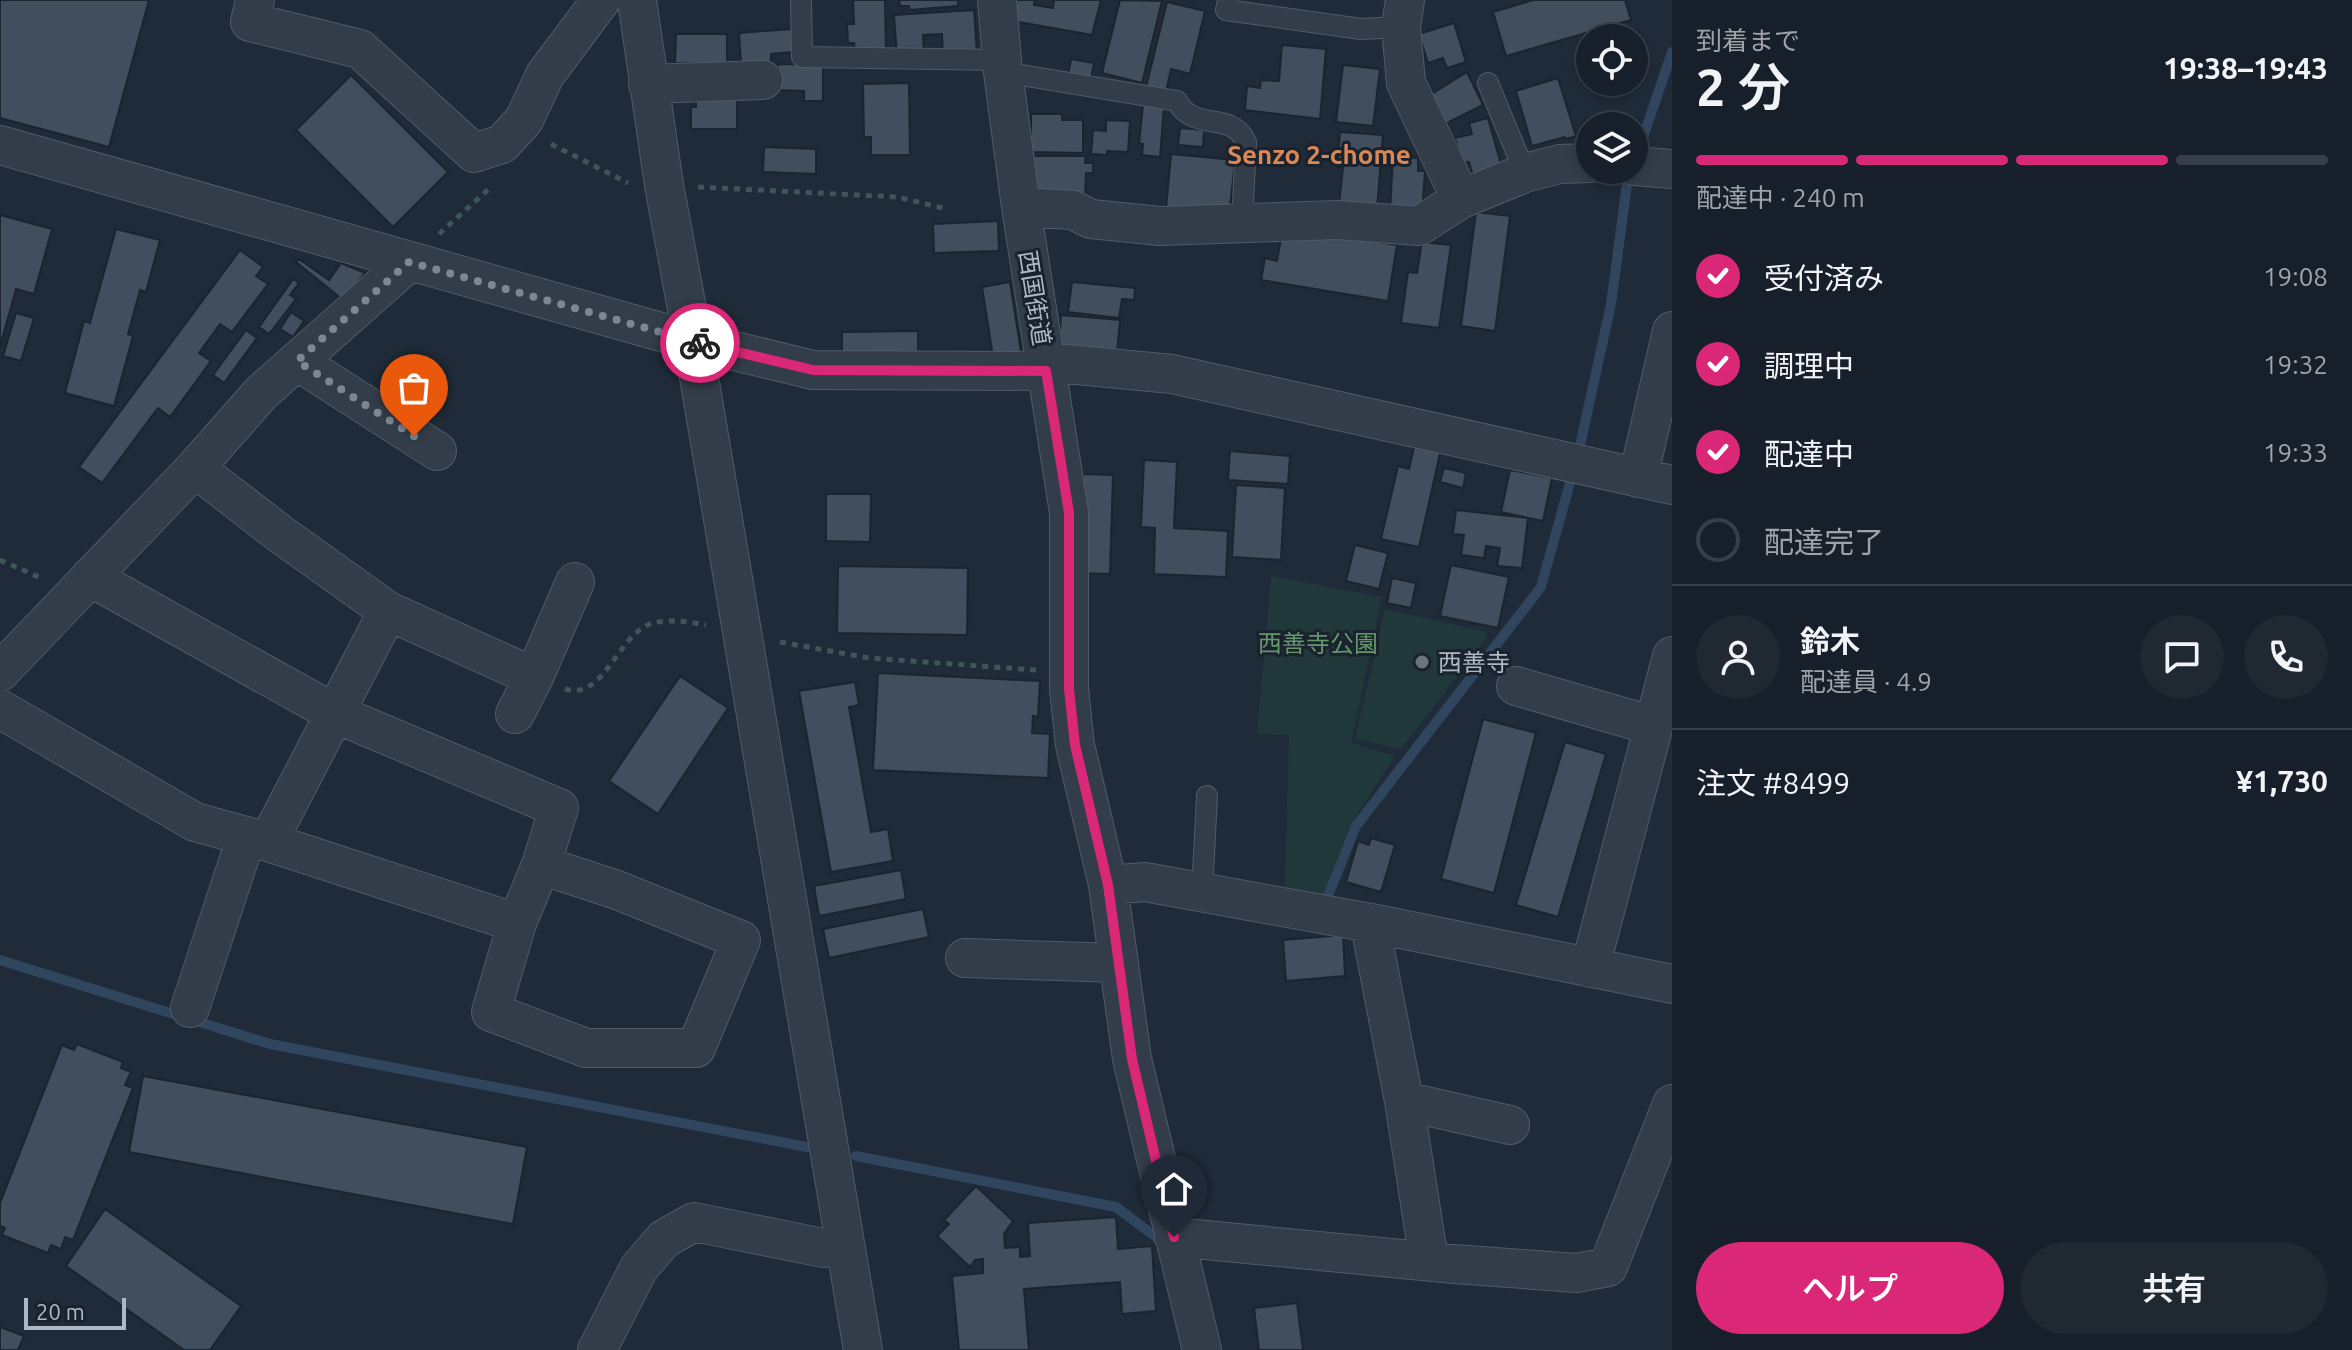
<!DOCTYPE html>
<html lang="ja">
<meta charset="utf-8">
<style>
:root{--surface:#17202a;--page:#202832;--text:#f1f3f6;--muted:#9ea3a8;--line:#363e47;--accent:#db2777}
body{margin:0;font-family:Ubuntu,"Noto Sans JP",sans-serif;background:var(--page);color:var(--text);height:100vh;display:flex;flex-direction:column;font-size:30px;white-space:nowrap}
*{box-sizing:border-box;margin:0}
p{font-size:26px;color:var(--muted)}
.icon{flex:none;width:44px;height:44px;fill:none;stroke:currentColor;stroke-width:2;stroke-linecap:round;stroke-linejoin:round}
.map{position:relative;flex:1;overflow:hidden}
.sheet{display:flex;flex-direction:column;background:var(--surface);width:680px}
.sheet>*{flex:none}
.controls{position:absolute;left:1576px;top:24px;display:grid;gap:16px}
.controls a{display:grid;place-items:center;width:72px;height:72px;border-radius:50%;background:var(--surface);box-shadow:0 4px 12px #0003,0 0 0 2px var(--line);font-size:40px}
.scale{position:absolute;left:24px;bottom:20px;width:102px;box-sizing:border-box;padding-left:8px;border:4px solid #adb8c6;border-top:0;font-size:22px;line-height:28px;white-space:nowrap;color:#adb8c6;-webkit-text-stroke:6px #19222d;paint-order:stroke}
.pin{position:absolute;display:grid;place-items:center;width:68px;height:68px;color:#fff;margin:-82px -34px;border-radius:50% 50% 50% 0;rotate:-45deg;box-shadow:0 0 8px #0007}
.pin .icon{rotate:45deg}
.courier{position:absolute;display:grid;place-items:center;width:80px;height:80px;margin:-40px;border:6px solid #db2777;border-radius:50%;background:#fff;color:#222;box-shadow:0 2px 10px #0007}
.headline em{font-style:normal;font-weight:600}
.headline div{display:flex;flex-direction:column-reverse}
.headline{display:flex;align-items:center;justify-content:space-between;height:136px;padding:0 24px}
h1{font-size:52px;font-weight:600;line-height:60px}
.bar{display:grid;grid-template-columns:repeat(4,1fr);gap:12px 8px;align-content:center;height:96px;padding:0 24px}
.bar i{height:10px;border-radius:6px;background:var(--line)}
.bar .on{background:var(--accent)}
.bar p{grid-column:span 4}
.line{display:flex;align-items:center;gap:20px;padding:0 24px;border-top:2px solid var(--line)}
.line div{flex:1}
.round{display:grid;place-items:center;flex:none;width:84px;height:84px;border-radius:42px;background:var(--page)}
ol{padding:0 24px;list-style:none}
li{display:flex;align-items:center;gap:24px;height:88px}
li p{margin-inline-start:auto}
li .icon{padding:8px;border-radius:50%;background:var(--accent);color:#fff;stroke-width:4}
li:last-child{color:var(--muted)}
li i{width:44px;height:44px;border:4px solid var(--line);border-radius:50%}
.cta{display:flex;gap:16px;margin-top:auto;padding:16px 24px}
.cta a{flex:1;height:92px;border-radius:48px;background:var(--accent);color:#fff;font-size:32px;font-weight:600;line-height:92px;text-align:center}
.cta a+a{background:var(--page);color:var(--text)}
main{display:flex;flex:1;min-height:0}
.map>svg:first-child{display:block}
</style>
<main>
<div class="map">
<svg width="1672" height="1350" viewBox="0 0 1672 1350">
<rect width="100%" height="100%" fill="#1f2b38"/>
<path fill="#21383a" d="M1271 576 1382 597 1351 743 1395 756 1352 823 1323 895 1285 887 1289 735 1257 734Z
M1385 609 1487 632 1485 640 1401 749 1355 739Z"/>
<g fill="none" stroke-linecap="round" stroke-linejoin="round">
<path stroke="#30465f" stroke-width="10" d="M1637 155 1672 52
M1579 450 1611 304 1627 184
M1328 896 1356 826 1541 587 1571 479
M0 960 270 1044 807 1147
M856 1156 1116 1207 1160 1240"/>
</g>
<path fill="#404e5e" stroke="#1b242f" stroke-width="2" d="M0 0H149L109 147 0 118Z
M853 0H885L886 54 855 55 854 43H848L847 24H854Z
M899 0H958V6L910 10 909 6H900Z
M1017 0H1035L1034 5 1053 8 1054 0H1101L1092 35 1013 21Z
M1120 0 1162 1 1142 83 1102 73Z
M1533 0H1625L1631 20 1506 56 1493 12Z
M1167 2 1205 11 1190 74 1171 69 1166 92 1146 87Z
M974 10 977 54 943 56 942 34 923 35 924 55 897 57 894 15Z
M1454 23 1466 62 1447 68 1443 58 1428 63 1419 34Z
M792 29 793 52 771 54V62L741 64 739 33Z
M676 34H727V64L675 63Z
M1282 45 1326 49 1320 119 1245 110 1247 86 1260 88 1261 80 1279 81Z
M1071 59 1094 63 1091 80 1068 76Z
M778 64 823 65V101H804V91L778 90Z
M1343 65 1380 69 1373 126 1336 122Z
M1467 72 1483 105 1445 124 1430 95Z
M351 75 448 172 393 227 296 130Z
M1558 78 1576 136 1566 139 1565 137 1532 146 1516 91Z
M909 83 910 155H871V137H864L863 84Z
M696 98 737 99V129H691V107H696Z
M1143 105 1164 107 1160 157 1142 155 1143 144 1139 143Z
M1031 114H1062V120H1083V153L1031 152Z
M1488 118 1502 168 1473 176 1469 162 1462 163 1455 138 1472 134 1469 123Z
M1106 120 1130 121 1128 152 1107 151V155L1091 154 1093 130 1106 131Z
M1180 128 1204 130 1203 147 1178 145Z
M1340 132 1383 135 1377 208 1339 205 1343 167H1337Z
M764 147 816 149V174L763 172Z
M1171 154 1235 160 1230 208 1166 209Z
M1030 156H1086L1085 163H1093V173H1086L1085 196H1035Z
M1393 156 1418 158V171H1425L1422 213 1390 211Z
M1476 212 1510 216 1495 331 1461 326Z
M0 215 52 229 34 294 16 289 0 347Z
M998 221 999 251 934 253 933 224Z
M1283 227 1397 245 1388 301 1261 280 1265 258 1277 261Z
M116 229 160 240 146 292 140 290 128 334 133 336 114 406 65 393 84 321 90 323Z
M1422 242 1451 245 1439 328 1401 323 1408 272 1417 273Z
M240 250 263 267 256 276 268 284 232 332 220 324 199 353 211 361 170 417 158 408 102 483 79 467Z
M299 259 329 280 341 263 365 273 343 300 296 262Z
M293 279 299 283 290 295 296 299 269 334 259 327Z
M1010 282 1021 352 993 357 982 287Z
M1072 282 1135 288 1134 300 1122 299 1119 318 1068 312Z
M291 312 304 321 293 337 280 329Z
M16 313 34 318 21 361 3 356Z
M1061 315 1120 320 1117 352 1059 347Z
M246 330 257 338 224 383 213 375Z
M918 331V358L842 360V332Z
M1415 443 1441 449 1419 547 1381 539 1398 466 1409 469Z
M1230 451 1290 456 1288 484 1228 480Z
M1144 460 1177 462 1174 528 1228 531 1226 577 1154 574 1155 528 1141 527Z
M1444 468 1466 473 1463 488 1440 482Z
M1510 470 1552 478 1543 521 1501 512Z
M1083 474 1113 475 1110 574 1080 573Z
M1236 485 1285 488 1281 560 1232 557Z
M826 494H871L870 542 826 541Z
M1456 510 1528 518 1522 568 1497 566 1500 548 1486 546 1484 558 1461 555 1464 535 1453 534Z
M1355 545 1388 553 1379 589 1346 581Z
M1451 565 1509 577 1498 628 1440 616Z
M838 566 968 568 967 635 837 633Z
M1392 578 1416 583 1411 608 1387 603Z
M878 673 1040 681 1038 717 1033 716 1032 733 1050 734 1048 778 873 770Z
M680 676 728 708 658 814 609 781Z
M855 682 859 705 849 707 871 832 888 829 893 861 831 872 799 691Z
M1483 719 1536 733 1494 893 1441 879Z
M1565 742 1606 754 1558 917 1516 905Z
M1371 838 1395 845 1381 892 1346 882 1358 841 1369 845Z
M901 870 906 899 819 916 814 886Z
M923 909 929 937 829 958 823 929Z
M1343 935 1345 976 1286 981 1283 940Z
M77 1044 123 1062 121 1068 131 1072 125 1085 133 1088 73 1240 65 1237 61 1249 51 1245 48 1253 2 1235 5 1228 0 1226V1203L62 1045 74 1050Z
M143 1076 527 1147 513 1224 129 1152Z
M976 1186 1013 1221 1004 1234 1005 1248 1020 1247V1257L1030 1256 1028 1223 1116 1217 1118 1249 1152 1246 1156 1311 1122 1314 1120 1282 1024 1289 1029 1350H959L952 1276 983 1273V1259L975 1260 970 1267 937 1236 949 1224 944 1220Z
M105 1209 241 1306 210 1350H184L66 1266Z
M1297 1303 1303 1350H1259L1254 1308Z
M0 1327 24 1336 18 1350H0Z"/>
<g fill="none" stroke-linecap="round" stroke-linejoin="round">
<g stroke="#505b67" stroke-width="22">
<path id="service" d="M801 0 802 57 1003 60
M1228 0 1226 10 1361 29 1401 27
M1003 72 1177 101C1194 133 1232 110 1246 142L1242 224
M1488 83 1525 173
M1202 893 1207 796"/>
</g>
<g stroke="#505b67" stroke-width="40">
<path id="minor" d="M255 0 250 22 360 49 474 153 502 144 524 120 545 75 601 0
M637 0 664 185 693 341 863 1350
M997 0 1003 72 1021 207 1069 513V689L1075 745 1108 885 1132 1059 1202 1350
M1405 0 1401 27 1406 83 1461 199
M648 84 763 80
M0 145 693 341 813 370 1046 371
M1634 166 1672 169
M1021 207 1073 210 1091 219 1160 226 1338 220 1419 226 1461 199 1525 173 1560 164 1590 163
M297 361 437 451
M1045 362 1172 374 1672 485
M195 468 279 533 388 611 534 677
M1638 478 1672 331
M0 672 195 468 261 393 409 262
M1516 686 1654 726
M0 709 195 822 268 842 517 923 541 865 559 808 334 713 90 577
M515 714 534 677 575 582
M268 842 388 611
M1108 885 1145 882 1376 924 1672 984
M517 923 491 1012 586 1048H696L741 940 617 890 541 865
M1376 924 1372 935 1404 1101 1429 1261
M965 958 1119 963
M1590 968 1672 656
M190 1008 246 838
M1404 1101 1510 1125
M1174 1237 1454 1264 1576 1273 1608 1267 1672 1104
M597 1350 639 1268 664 1239 694 1222 823 1248 845 1244"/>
</g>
<path stroke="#3f5557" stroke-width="5" stroke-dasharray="6 6" stroke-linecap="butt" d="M551 144 628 183
M698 187 897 197 947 209
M439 234 491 187
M0 560 41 578
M780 642 869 658 1036 670
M565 689C604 701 618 635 650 624 669 618 687 622 706 625"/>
<use href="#service" stroke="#333d49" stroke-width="20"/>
<use href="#minor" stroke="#333d49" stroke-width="38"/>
</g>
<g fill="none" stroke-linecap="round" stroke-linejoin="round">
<path stroke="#7b8794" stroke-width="8" stroke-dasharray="0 14.4" d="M414 436 297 361 409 262 700 343"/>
<path stroke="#db2777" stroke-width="10" d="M700 343 813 370 1046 371 1069 513V689L1075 745 1108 885 1132 1059 1174 1237"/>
</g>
<circle fill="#6b7280" stroke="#19222d" stroke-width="3" cx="1422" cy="662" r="8"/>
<g text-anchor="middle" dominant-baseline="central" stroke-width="6" stroke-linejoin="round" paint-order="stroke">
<g font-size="24" fill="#adb8c6" stroke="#19222d">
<text transform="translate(1035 298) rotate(81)">西国街道</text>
</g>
<g font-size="24" fill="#64976d" stroke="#19222d">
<text x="1318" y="643">西善寺公園</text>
</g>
<g font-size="24" fill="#adb8c6" stroke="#19222d" text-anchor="start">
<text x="1438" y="662">西善寺</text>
</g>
<g font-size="26" font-weight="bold" fill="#d78856" stroke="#19222d">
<text x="1319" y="154">Senzo 2-chome</text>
</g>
</g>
</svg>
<div class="controls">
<a><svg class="icon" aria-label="locate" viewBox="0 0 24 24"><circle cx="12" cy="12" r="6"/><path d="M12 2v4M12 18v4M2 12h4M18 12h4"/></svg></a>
<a><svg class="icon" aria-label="layers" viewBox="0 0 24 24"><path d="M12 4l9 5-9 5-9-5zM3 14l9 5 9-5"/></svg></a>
</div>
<div class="scale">20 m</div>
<div class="pin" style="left:414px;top:436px;background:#ea580c"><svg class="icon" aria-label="bag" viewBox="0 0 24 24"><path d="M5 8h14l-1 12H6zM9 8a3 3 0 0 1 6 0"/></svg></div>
<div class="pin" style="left:1174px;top:1237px;background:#1f2937"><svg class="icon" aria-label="home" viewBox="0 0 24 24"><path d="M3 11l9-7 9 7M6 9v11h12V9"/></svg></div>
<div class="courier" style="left:700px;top:343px"><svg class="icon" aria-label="bike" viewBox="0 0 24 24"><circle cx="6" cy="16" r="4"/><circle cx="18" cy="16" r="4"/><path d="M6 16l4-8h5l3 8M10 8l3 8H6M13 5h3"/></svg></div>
</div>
<section class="sheet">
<div class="headline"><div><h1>2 分</h1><p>到着まで</p></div><em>19:38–19:43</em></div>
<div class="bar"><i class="on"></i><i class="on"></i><i class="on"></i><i></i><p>配達中 · 240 m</p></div>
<ol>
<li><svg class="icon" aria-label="check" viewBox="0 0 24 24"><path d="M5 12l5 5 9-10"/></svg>受付済み<p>19:08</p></li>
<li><svg class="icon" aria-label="check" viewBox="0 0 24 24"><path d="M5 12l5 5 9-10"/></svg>調理中<p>19:32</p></li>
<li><svg class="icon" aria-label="check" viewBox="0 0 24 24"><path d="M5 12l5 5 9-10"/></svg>配達中<p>19:33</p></li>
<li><i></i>配達完了</li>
</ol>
<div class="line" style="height:144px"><a class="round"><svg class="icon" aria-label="person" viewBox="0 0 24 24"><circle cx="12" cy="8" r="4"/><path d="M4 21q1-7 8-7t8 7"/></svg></a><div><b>鈴木</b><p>配達員 · 4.9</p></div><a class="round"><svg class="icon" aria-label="chat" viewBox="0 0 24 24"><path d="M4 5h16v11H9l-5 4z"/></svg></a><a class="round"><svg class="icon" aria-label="phone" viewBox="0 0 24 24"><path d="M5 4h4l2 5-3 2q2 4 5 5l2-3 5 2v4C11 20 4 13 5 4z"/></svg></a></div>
<div class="line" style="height:104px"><div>注文 #8499</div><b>¥1,730</b></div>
<div class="cta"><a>ヘルプ</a><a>共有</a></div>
</section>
</main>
